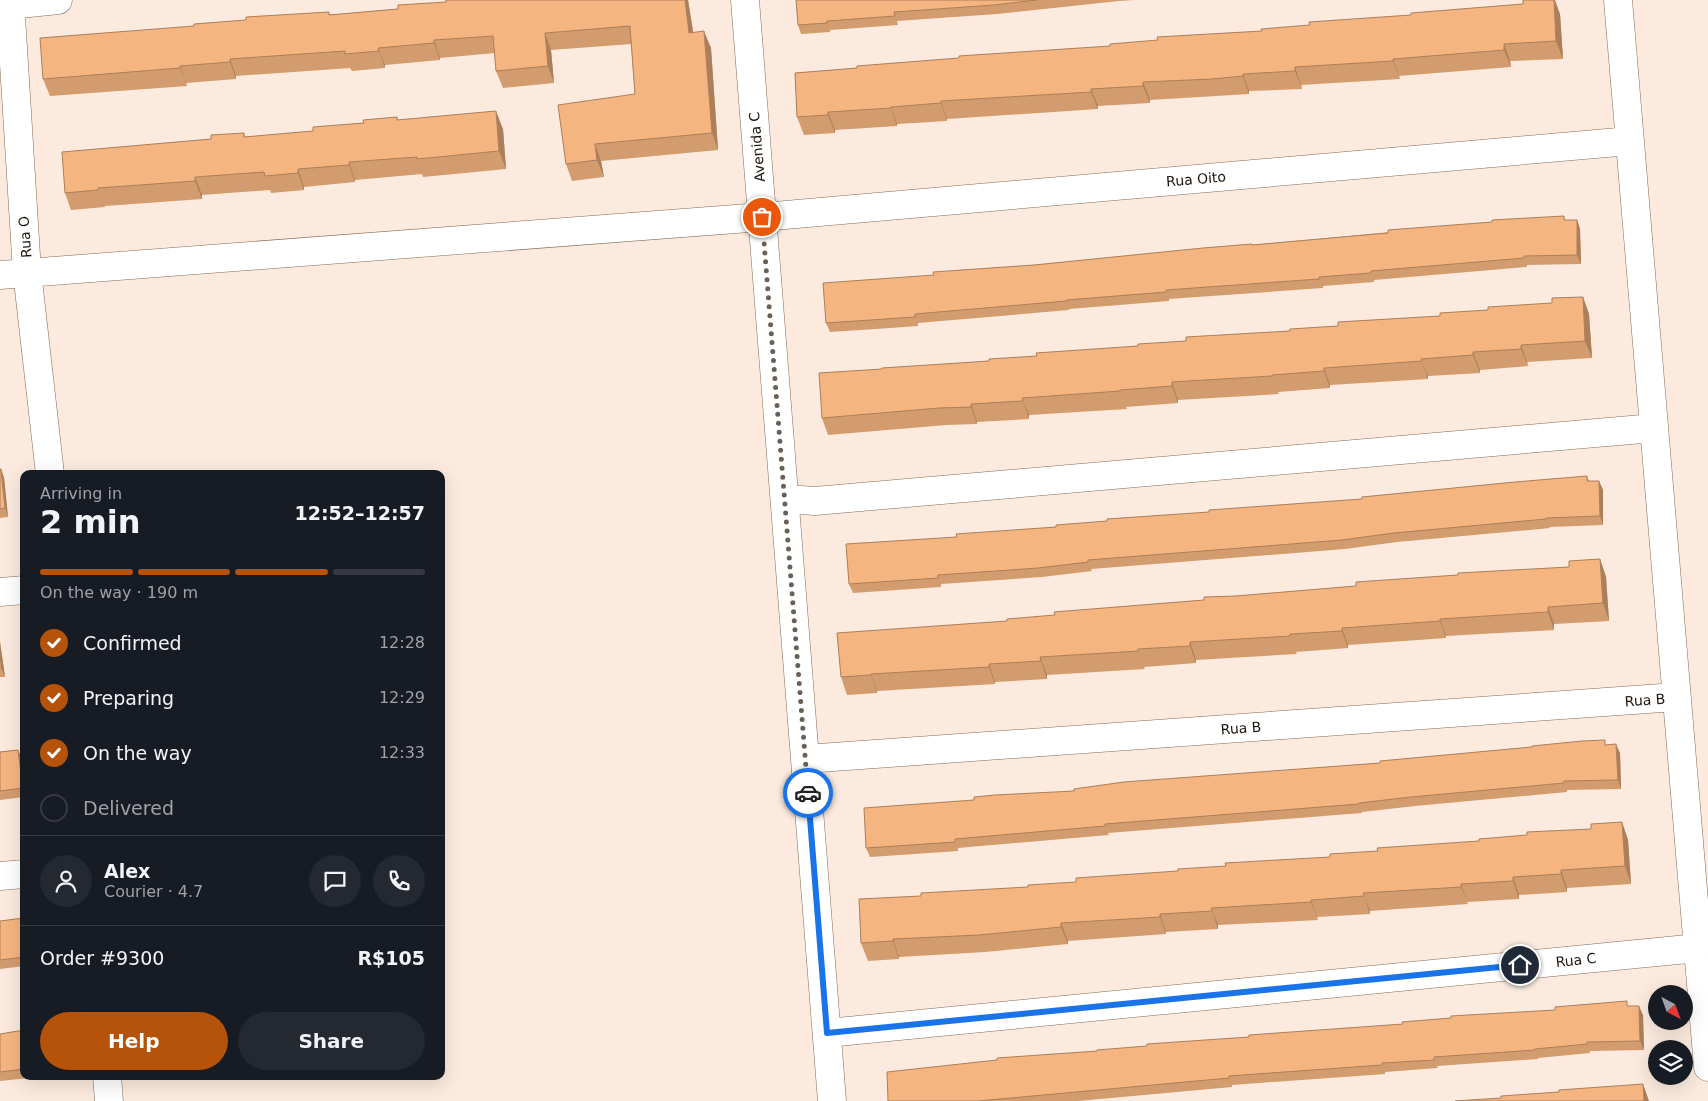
<!DOCTYPE html>
<meta charset="utf-8">
<style>
:root{--surface:#171b24;--page:#242831;--text:#f1f3f6;--muted:#9ea1a6;--line:#363941;--accent:#b45309}
body{margin:0;font-family:"DejaVu Sans",sans-serif;background:var(--page);color:var(--text);height:100vh;display:flex;flex-direction:column;font-size:19px;white-space:nowrap}
*{box-sizing:border-box;margin:0}
p{font-size:16px;color:var(--muted)}
.icon{flex:none;width:28px;height:28px;fill:none;stroke:currentColor;stroke-width:2;stroke-linecap:round;stroke-linejoin:round}
.map{position:relative;flex:1;overflow:hidden}
.details{position:absolute;left:20px;top:470px;width:425px;height:610px;display:flex;flex-direction:column;background:var(--surface);border-radius:10px;box-shadow:0 5px 20px #0002}
.details>*{flex:none}
.needle{width:32px;rotate:139deg}
.controls{position:absolute;left:1648px;top:985px;display:grid;gap:10px}
.controls a{display:grid;place-items:center;width:45px;height:45px;border-radius:50%;background:var(--surface);box-shadow:0 5px 20px #0002;font-size:25px}
.pin{position:absolute;display:grid;place-items:center;width:42px;height:42px;color:#fff;margin:-21px;border:2px solid #fff;border-radius:50%;box-shadow:0 1px 5px #0007}
.courier{position:absolute;display:grid;place-items:center;width:50px;height:50px;margin:-25px;border:4px solid #1a73e8;border-radius:50%;background:#fff;color:#222;box-shadow:0 1px 6px #0007}
.headline em{font-style:normal;font-weight:700}
.headline div{display:flex;flex-direction:column-reverse}
.headline{display:flex;align-items:center;justify-content:space-between;height:85px;padding:0 20px}
h1{font-size:32px;font-weight:700;line-height:38px}
.bar{display:grid;grid-template-columns:repeat(4,1fr);gap:8px 5px;align-content:center;height:60px;padding:0 20px}
.bar i{height:6px;border-radius:4px;background:var(--line)}
.bar .selected{background:var(--accent)}
.bar p{grid-column:span 4}
.line{display:flex;align-items:center;gap:12px;padding:0 20px;border-top:1px solid var(--line)}
.line div{flex:1}
.round{display:grid;place-items:center;flex:none;width:52px;height:52px;border-radius:26px;background:var(--page)}
ol{padding:0 20px;list-style:none}
li{display:flex;align-items:center;gap:15px;height:55px}
li p{margin-inline-start:auto}
li .icon{padding:5px;border-radius:50%;background:var(--accent);color:#fff;stroke-width:4}
li:last-child{color:var(--muted)}
li i{width:28px;height:28px;border:2px solid var(--line);border-radius:50%}
.action{display:flex;gap:10px;margin-top:auto;padding:10px 20px}
.action a{flex:1;height:58px;border-radius:30px;background:var(--accent);color:#fff;font-size:20px;font-weight:700;line-height:58px;text-align:center}
.action a+a{background:var(--page);color:var(--text)}
.map>svg:first-child{display:block}
</style>
<div class="map">
<svg width="1708" height="1101" viewBox="0 0 1708 1101">
<rect width="100%" height="100%" fill="#fbeadd"/>
<g fill="none" stroke-linecap="round" stroke-linejoin="round">
<g stroke="#856c58" stroke-width="29">
<path id="street" d="M10 0 27 272 50 474
M745 0 832 1101
M1618 0 1708 1067
M0 6 58 0
M0 275 762 217 1630 141
M785 499 815 501 1654 428
M0 592 24 590
M805 759 1676 697
M0 876 24 874
M827 1033 1698 948
M107 1076 109 1101"/>
</g>
<use href="#street" stroke="#fff" stroke-width="28"/>
</g>
<path fill="#d39c6f" d="M688 0 693 32 711 48 718 150 601 161 604 177 572 181 566 164 635 94 631 44 551 50 554 83 503 88 496 71 495 53 440 58V60L385 65V68L352 71 350 68 236 76V79L186 83 187 86 50 96 43 79 194 26 398 9 446 2Z
M796 0H1133L1119 1 997 14 897 21 898 25 830 30V32L801 34 798 25Z
M1560 14 1563 59 1510 61 1511 67 1399 76 1400 79 1301 85 1302 89 1249 91V94L1150 100V103L1098 106V109L947 119V121L897 124V126L835 130V133L804 135 797 117 795 73Z
M397 117 398 120 503 129 506 169 423 177 422 174 355 180V182L304 187V190L271 193 270 190 202 195V199L105 206V207L71 210 65 193 211 139 244 133 245 137 313 131Z
M1564 216 1565 220H1577L1580 229 1581 264 1527 265V267L1374 280V282L1323 286V288L1169 299V301L1069 309V310L918 323V326L890 328 830 332 826 323 934 275 1034 265Z
M1583 297 1589 314 1592 358 1527 362 1528 366 1480 370V373L1428 376V379L1330 385V388L1278 392 1279 394 1178 400V403L1126 407 1127 409 1029 415V419L977 422V424L946 425 828 435 822 418 882 369 989 361 1186 341 1440 316 1552 303Z
M0 469H1L4 478 8 517 0 518Z
M1587 476 1589 481H1599L1603 490V525L1549 527 1550 528 1397 542 1345 549 1091 569 1092 571 1042 577 941 584V587L853 593 849 584 957 537 1056 527 1362 499Z
M1600 559 1606 577 1609 621 1554 624V630L1446 636V638L1348 645V648L1296 652 1297 654 1196 660V663L1144 667 1145 669 1047 675V679L995 682V684L877 691V693L847 695 841 677 1007 621 1204 600 1236 596 1356 586 1458 575 1569 567Z
M0 642 5 677H0Z
M1606 745 1620 753 1621 789 1567 790V792L1415 806 1362 812V813L1108 833 1109 835 958 848V851L870 857 866 848 974 800 1380 763Z
M18 750 22 759 24 777V797L0 800V752Z
M1622 822 1628 840 1631 884 1567 888V892L1519 895V899L1467 902 1468 904 1370 911V914L1317 917 1318 920 1218 925V929L1166 932V934L1068 941V944L985 952 899 957V959L868 961 861 943 921 896 1028 887 1330 857 1591 829Z
M24 918V966L0 969V921Z
M1629 1006 1643 1015 1644 1050 1590 1051V1053L1538 1058V1059L1437 1066 1438 1068 1385 1072V1074L1232 1085V1087L1078 1101H888L1097 1051 1249 1037Z
M24 1030V1076H49L0 1081V1034Z"/>
<path fill="#ac7f5a" d="M685 0H688L696 50 689 33Z
M1554 0H1555L1560 14 1563 59 1556 41Z
M704 31 711 48 718 150 712 133Z
M545 33 551 50 554 83 548 66Z
M434 40 440 58V60L434 43Z
M1504 44 1510 61 1511 67 1504 50Z
M378 48 385 65V68L379 51Z
M230 59 236 76V79L230 62Z
M1393 59 1399 76 1400 79 1393 61Z
M180 66 186 83 187 86 180 68Z
M1295 67 1301 85 1302 89 1295 71Z
M1243 74 1249 91V94L1243 76Z
M1143 82 1150 100V103L1143 86Z
M1091 89 1098 106V109L1091 92Z
M941 101 947 119V121L941 103Z
M891 107 897 124V126L891 108Z
M496 111 503 129 506 169 499 151Z
M828 112 835 130V133L828 115Z
M595 144 601 161 604 177 597 160Z
M349 162 355 180V182L349 165Z
M298 169 304 187V190L298 173Z
M195 177 202 195V199L195 181Z
M1577 220 1580 229 1581 264 1577 255Z
M1583 297 1589 314 1592 358 1585 341Z
M1521 345 1527 362 1528 366 1521 349Z
M1473 352 1480 370V373L1473 355Z
M1421 359 1428 376V379L1422 361Z
M1324 368 1330 385V388L1324 371Z
M1172 382 1178 400V403L1172 386Z
M1022 398 1029 415V419Z
M971 404 977 422V424L971 407Z
M1 469 4 478 8 517 5 508Z
M1599 481 1603 490V525L1600 516Z
M1600 559 1606 577 1609 621 1603 603Z
M1548 607 1554 624V630L1548 612Z
M1440 619 1446 636V638L1440 621Z
M1342 628 1348 645V648L1342 631Z
M0 642 5 677 1 668 0 658Z
M1190 642 1196 660V663L1190 646Z
M1040 657 1047 675V679L1041 661Z
M989 664 995 682V684L989 667Z
M871 674 877 691V693L871 675Z
M1616 744 1620 753 1621 789 1618 780Z
M18 750 22 759 24 777V791L23 788Z
M1622 822 1628 840 1631 884 1625 866Z
M1561 870 1567 888V892L1561 874Z
M1513 877 1519 895V899L1513 881Z
M1461 884 1467 902 1468 904 1461 887Z
M1363 893 1370 911V914Z
M1311 900 1317 917 1318 920 1311 902Z
M1211 908 1218 925V929Z
M1160 914 1166 932V934L1160 917Z
M1061 923 1068 941V944L1061 927Z
M893 939 899 957V959L893 941Z
M1639 1006 1643 1015 1644 1050 1640 1041Z
M1643 1084 1649 1101H1644Z"/>
<path fill="#f5b581" stroke="#ac7f5a" d="M446 0H685L689 33 704 31 712 133 595 144 597 160 566 164 558 105 635 94 630 26 545 33 548 66 496 71 493 36 434 40V43L378 48 379 51 345 54V51L230 59V62L180 66V68L43 79 40 38 194 26V24L246 20V17L329 12V15L398 9V5L446 2Z
M796 0H1037L994 5 894 12 895 16 827 21V23L798 25Z
M1523 0H1554L1556 41 1504 44V50L1393 59V61L1295 67V71L1243 74V76L1212 79 1143 82V86L1091 89V92L941 101V103L891 107V108L828 112V115L797 117 795 73 857 68V66L959 58V56L1110 46V44L1158 40 1157 37 1262 31 1261 29 1310 25 1309 22 1411 15V13L1523 4Z
M496 111 499 151 417 159V157L349 162V165L298 169V173L265 176 264 172 195 177V181L98 188V190L65 193 62 152 211 139V135L244 133V137L313 131V127L364 123 363 120 397 117V120Z
M1564 216V220H1577V255L1524 256V258L1371 271V273L1319 277V279L1166 290V292L1066 300V301L915 314V317L826 323 823 283 934 275 933 272 1034 265 1203 248 1252 244V245L1388 233V230L1492 222V220Z
M1583 297 1585 341 1521 345V349L1473 352V355L1421 359 1422 361 1324 368V371L1272 375V376L1172 382V386L1120 390V391L1022 398 1023 401 971 404V407L939 408 822 418 819 373 882 369V368L989 361V359L1037 356 1036 353 1138 346V344L1186 341V337L1290 331V329L1338 326V322L1440 316V313L1488 310V307L1552 303V298Z
M0 469H1L5 508 0 509Z
M1587 476V481H1599L1600 516 1546 518V519L1394 533 1342 540 1088 560V562L1038 568 938 575V578L849 584 846 544 957 537 956 534 1056 527V525L1107 521V519L1209 512V510L1362 499V497L1515 482Z
M1600 559 1603 603 1548 607V612L1440 619V621L1342 628V631L1290 634V636L1190 642V646L1138 649V651L1040 657 1041 661 989 664V667L871 674V675L841 677 837 633 1007 621V619L1055 615 1054 612 1204 600V597L1236 596 1356 586V582L1458 575V573L1569 567V561Z
M1605 740V745L1616 744 1618 780 1564 781V783L1411 797 1359 803V804L1105 824V826L955 839V842L866 848 864 808 974 800V797L995 795 1074 791V789L1124 782 1380 763V761L1532 747V746L1582 741Z
M18 750 23 788 0 791V752Z
M1622 822 1625 866 1561 870V874L1513 877V881L1461 884V887L1363 893 1364 896 1311 900V902L1211 908 1212 911 1160 914V917L1061 923V927L979 935 893 939V941L861 943 859 899 921 896V893L1028 887V885L1076 882V878L1178 871V869L1226 866 1225 863 1330 857V854L1378 851 1377 848 1479 841V839L1527 835V832L1591 829V824Z
M24 918V957L0 960V921Z
M1627 1001V1006H1639L1640 1041 1587 1042V1044L1535 1049V1050L1434 1057V1060L1382 1063V1065L1229 1076V1078L978 1101H888L887 1072 997 1060V1058L1097 1051V1050L1147 1046V1044L1249 1037V1035L1403 1024 1402 1022 1451 1018V1016L1555 1010V1007Z
M24 1030V1069L0 1072V1034Z
M1643 1084 1644 1101H1455L1501 1098V1096L1559 1092V1090Z"/>
<g fill="none" stroke-linecap="round" stroke-linejoin="round">
<path stroke="#6b6056" stroke-width="5" stroke-dasharray="0 9" d="M762 217 808 793"/>
<path stroke="#1a73e8" stroke-width="6" d="M808 793 827 1033 1520 965"/>
</g>
<g text-anchor="middle" dominant-baseline="central" stroke-width="4.5" stroke-linejoin="round" paint-order="stroke">
<g font-size="14" fill="#1e150d" stroke="#fff">
<text transform="translate(757 147) rotate(-95)">Avenida C</text>
<text transform="translate(1196 179) rotate(-5)">Rua Oito</text>
<text transform="translate(25 237) rotate(-94)">Rua O</text>
<text transform="translate(1645 700) rotate(-4)">Rua B</text>
<text transform="translate(1241 728) rotate(-4)">Rua B</text>
<text transform="translate(1576 960) rotate(-6)">Rua C</text>
</g>
</g>
</svg>
<div class="controls">
<a><svg class="needle" viewBox="-14 -14 28 28"><path d="M0-13l5 13h-10z" fill="#e53935"/><path d="M0 13l5-13h-10z" fill="#9ea1a6"/></svg></a>
<a><svg class="icon" aria-label="layers" viewBox="0 0 24 24"><path d="M12 4l9 5-9 5-9-5zM3 14l9 5 9-5"/></svg></a>
</div>
<div class="pin" style="left:762px;top:217px;background:#ea580c"><svg class="icon" aria-label="bag" viewBox="0 0 24 24"><path d="M5 8h14l-1 12H6zM9 8a3 3 0 0 1 6 0"/></svg></div>
<div class="pin" style="left:1520px;top:965px;background:#1f2937"><svg class="icon" aria-label="home" viewBox="0 0 24 24"><path d="M3 11l9-7 9 7M6 9v11h12V9"/></svg></div>
<div class="courier" style="left:808px;top:793px"><svg class="icon" aria-label="car" viewBox="0 0 24 24"><path d="M5 17H2v-5l4-1 3-4h7l3 4 3 1v5h-3M9 17h6M6 11h13"/><circle cx="7" cy="17" r="2"/><circle cx="17" cy="17" r="2"/></svg></div>
<section class="details">
<div class="headline"><div><h1>2 min</h1><p>Arriving in</p></div><em>12:52–12:57</em></div>
<div class="bar"><i class="selected"></i><i class="selected"></i><i class="selected"></i><i></i><p>On the way · 190 m</p></div>
<ol>
<li><svg class="icon" aria-label="check" viewBox="0 0 24 24"><path d="M5 12l5 5 9-10"/></svg>Confirmed<p>12:28</p></li>
<li><svg class="icon" aria-label="check" viewBox="0 0 24 24"><path d="M5 12l5 5 9-10"/></svg>Preparing<p>12:29</p></li>
<li><svg class="icon" aria-label="check" viewBox="0 0 24 24"><path d="M5 12l5 5 9-10"/></svg>On the way<p>12:33</p></li>
<li><i></i>Delivered</li>
</ol>
<div class="line" style="height:90px"><a class="round"><svg class="icon" aria-label="person" viewBox="0 0 24 24"><circle cx="12" cy="8" r="4"/><path d="M4 21q1-7 8-7t8 7"/></svg></a><div><b>Alex</b><p>Courier · 4.7</p></div><a class="round"><svg class="icon" aria-label="chat" viewBox="0 0 24 24"><path d="M4 5h16v11H9l-5 4z"/></svg></a><a class="round"><svg class="icon" aria-label="phone" viewBox="0 0 24 24"><path d="M5 4h4l2 5-3 2q2 4 5 5l2-3 5 2v4C11 20 4 13 5 4z"/></svg></a></div>
<div class="line" style="height:65px"><div>Order #9300</div><b>R$105</b></div>
<div class="action"><a>Help</a><a>Share</a></div>
</section>
</div>
